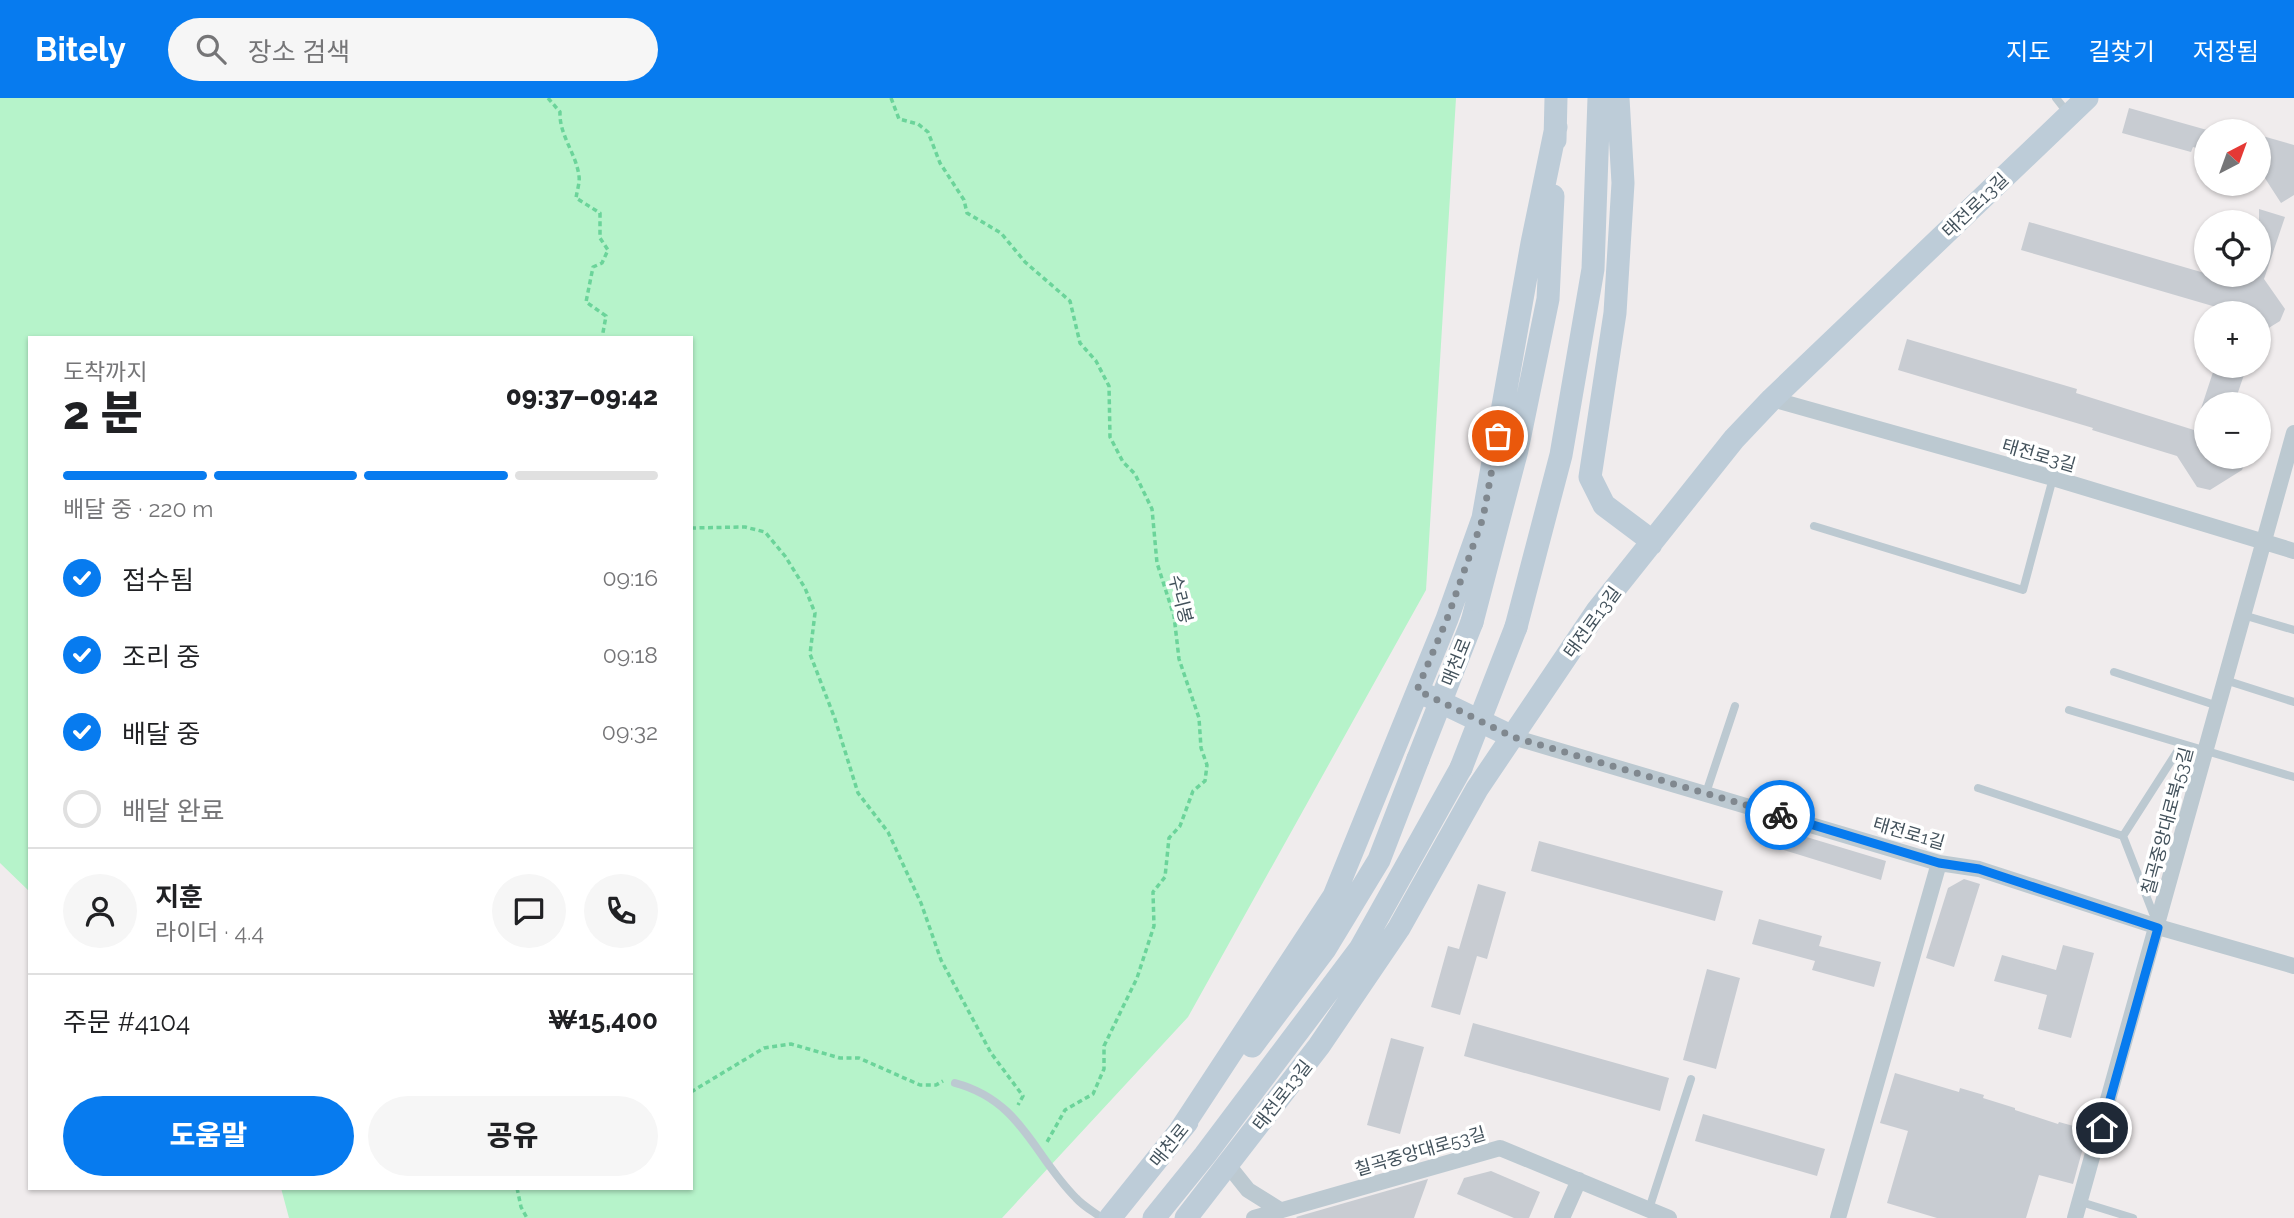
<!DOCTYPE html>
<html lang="ko">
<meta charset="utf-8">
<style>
:root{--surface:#fff;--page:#f6f6f6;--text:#202124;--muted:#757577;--line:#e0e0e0;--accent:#077bef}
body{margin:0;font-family:Raleway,"Noto Sans KR",sans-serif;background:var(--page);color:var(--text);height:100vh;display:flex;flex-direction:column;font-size:26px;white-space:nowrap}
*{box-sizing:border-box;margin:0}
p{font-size:23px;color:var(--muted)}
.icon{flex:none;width:38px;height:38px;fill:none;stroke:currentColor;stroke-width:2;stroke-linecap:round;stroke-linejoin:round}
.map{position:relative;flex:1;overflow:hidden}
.panel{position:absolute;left:28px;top:238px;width:665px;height:854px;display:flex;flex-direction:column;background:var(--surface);border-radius:0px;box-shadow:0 2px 5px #0004}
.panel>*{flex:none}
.needle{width:46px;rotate:41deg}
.buttons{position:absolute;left:2194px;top:21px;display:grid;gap:14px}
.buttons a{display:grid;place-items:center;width:77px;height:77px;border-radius:50%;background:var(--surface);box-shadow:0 2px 5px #0004;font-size:35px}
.pin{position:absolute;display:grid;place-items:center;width:60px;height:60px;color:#fff;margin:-30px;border:4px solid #fff;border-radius:50%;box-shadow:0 2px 7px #0007}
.courier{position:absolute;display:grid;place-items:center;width:70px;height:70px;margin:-35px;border:5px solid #077bef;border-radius:50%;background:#fff;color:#222;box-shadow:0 2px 9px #0007}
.head em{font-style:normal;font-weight:800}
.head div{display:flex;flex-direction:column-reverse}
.head{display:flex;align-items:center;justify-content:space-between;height:119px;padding:0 35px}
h1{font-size:46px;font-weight:800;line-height:52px}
.bar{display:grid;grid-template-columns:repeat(4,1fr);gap:10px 7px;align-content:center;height:84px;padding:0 35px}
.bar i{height:9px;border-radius:5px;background:var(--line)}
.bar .current{background:var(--accent)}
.bar p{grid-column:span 4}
.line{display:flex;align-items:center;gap:18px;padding:0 35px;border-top:2px solid var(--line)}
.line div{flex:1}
.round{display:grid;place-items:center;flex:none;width:74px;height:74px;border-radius:37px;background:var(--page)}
ol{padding:0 35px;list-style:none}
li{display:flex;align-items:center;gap:21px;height:77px}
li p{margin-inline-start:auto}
li .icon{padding:7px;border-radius:50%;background:var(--accent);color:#fff;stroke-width:4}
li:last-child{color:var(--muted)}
li i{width:38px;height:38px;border:4px solid var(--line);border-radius:50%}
.action{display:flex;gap:14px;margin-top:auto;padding:14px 35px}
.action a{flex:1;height:80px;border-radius:42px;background:var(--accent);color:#fff;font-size:28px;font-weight:800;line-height:80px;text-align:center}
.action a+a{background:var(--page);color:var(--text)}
header{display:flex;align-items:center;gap:42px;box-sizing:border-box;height:98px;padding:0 35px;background:var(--accent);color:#fff}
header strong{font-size:33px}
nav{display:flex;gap:38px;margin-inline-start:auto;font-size:24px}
.search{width:490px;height:63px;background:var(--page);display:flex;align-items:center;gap:18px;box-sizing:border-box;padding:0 24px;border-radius:38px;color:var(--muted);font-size:26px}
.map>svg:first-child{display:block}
</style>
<header>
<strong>Bitely</strong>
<div class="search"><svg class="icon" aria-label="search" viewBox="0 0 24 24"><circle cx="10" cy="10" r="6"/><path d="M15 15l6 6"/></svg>장소 검색</div>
<nav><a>지도</a><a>길찾기</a><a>저장됨</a></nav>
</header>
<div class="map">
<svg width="2294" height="1120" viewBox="0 0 2294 1120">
<rect width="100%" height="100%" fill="#f0eced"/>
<path fill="#b6f3ca" d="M0 0H1456L1426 492 1188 919 1002 1120H289L281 1090H691V240H30V794L0 765Z"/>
<path fill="#c8ccd2" d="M2129 10 2207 32V53L2193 49 2191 54 2122 35Z
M2259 37 2294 47V97L2281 105 2259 71Z
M2259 111 2285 119 2264 181 2285 211 2280 223 2259 236V215H2220L2216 209 2021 152 2029 124 2232 183 2234 177H2259Z
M1907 241 2077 291 2076 295 2194 332 2215 268H2247L2234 306H2207V359H2247L2242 372 2210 392 2197 389 2177 358 2092 332 2093 330 1898 272Z
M1780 731 1886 763 1881 782 1774 749Z
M1539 743 1723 793 1715 823 1531 773Z
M1964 781 1980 786 1954 869 1926 860 1948 790Z
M1478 786 1506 794 1487 861 1477 858 1460 917 1431 909 1448 848 1459 851Z
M1759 821 1822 838 1819 848 1881 864 1874 889 1812 872 1815 863 1752 846Z
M2063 847 2094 855 2071 940 2038 931 2047 897 1994 883 2002 857 2056 872Z
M1707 871 1740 880 1716 971 1683 962Z
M1473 925 1669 980 1660 1013 1464 958Z
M1391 940 1424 949 1400 1036 1367 1027Z
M1895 975 1959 994 1960 990 1984 997 1983 1000 2015 1010V1012L2058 1026 2059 1024 2088 1032 2073 1086 2039 1077 2026 1120H1937L1887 1105 1908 1033 1880 1025Z
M1703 1016 1825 1051 1817 1078 1695 1043Z
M1491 1073 1540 1094 1529 1120H1514L1457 1096 1464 1080Z
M1428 1081 1414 1120H1297L1296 1119Z"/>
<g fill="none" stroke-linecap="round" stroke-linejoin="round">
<path stroke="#6bd49a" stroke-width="3.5" stroke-dasharray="5 3.5" stroke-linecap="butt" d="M548 0 560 14C559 37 576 55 579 78 580 84 577 93 576 100L600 115V140L608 152 602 165 593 169 586 204 606 218 602 240
M891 0 899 21 918 26 928 34 940 65 964 102 967 115 1001 135 1025 164 1070 203 1080 245 1096 263 1109 288 1110 339 1123 364 1135 376 1152 411 1157 465 1174 518 1179 561 1199 620 1201 650 1207 667 1205 683 1193 693 1180 728 1169 740 1165 779 1153 794 1154 828 1137 880 1104 948V971L1093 996 1065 1012 1047 1044
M691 430 745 429 765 434 785 458 805 490 815 515 810 556 835 621 858 695 888 734 921 805 941 862 991 955 1023 998 1018 1007
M691 994 764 950 791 946 840 960H859L920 987H936L943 983
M517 1090 521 1109 527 1120"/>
<path stroke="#bcc9d1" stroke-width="8" d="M2056 0 2067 14
M1814 428 2023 492 2053 380
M2243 517 2294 532
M2114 574 2218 608
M2225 582 2294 604
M2069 612 2294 679
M1978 690 2123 738 2156 823
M1706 695 1735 608
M2123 738 2182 646
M955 985C1022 1003 1033 1057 1076 1100 1083 1108 1094 1114 1102 1120
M2081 1104 2133 1120
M1649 1111 1691 981"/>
<path stroke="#bcc9d1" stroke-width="16" d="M1772 301 2053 380 2294 453
M1513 639 1939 765 1979 771 2158 829 2294 868
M1228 1067 1248 1092 1280 1112
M1254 1120 1500 1050 1669 1120
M1562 1120 1579 1082
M1838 1120 1939 765
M2075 1120 2294 335"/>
<path stroke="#bdccd8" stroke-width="23" d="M1618 0 1623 85 1615 215 1590 379 1604 407 1648 440 1651 446
M1555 42 1556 0
M1472 524 1517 352 1548 201 1553 98
M1516 529 1561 357 1593 171 1599 0
M1424 596 1513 639
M1252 948 1325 851 1379 762 1418 661
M1179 1034 1334 798 1447 521 1483 420 1532 145 1556 29
M1110 1120 1187 1024
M1154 1120 1205 1057 1360 851 1461 670
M1186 1120 1319 948 1399 830 1477 691 1597 513 1734 341 1772 301 2087 0"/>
<path stroke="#bdccd8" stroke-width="23" d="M1418 661 1472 524
M1461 670 1516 529"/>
</g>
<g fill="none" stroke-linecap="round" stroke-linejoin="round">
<path stroke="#80888f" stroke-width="7" stroke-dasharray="0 12.6" d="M1498 338 1483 420 1447 521 1417 592 1513 639 1780 717"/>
<path stroke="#077bef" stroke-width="9" d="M1780 717 1939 765 1979 771 2158 830 2102 1030"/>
</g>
<g text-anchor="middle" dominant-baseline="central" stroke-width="7" stroke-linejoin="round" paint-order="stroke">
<g font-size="18" fill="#43525c" stroke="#fff">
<text transform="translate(1975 107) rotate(-44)">태전로13길</text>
<text transform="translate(2039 357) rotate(16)">태전로3길</text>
<text transform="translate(1181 501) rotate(76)">수리봉</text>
<text transform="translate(1592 524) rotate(-54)">태전로13길</text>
<text transform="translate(1456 564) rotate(-68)">매천로</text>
<text transform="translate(2167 723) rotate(-75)">칠곡중앙대로북53길</text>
<text transform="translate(1909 735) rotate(16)">태전로1길</text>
<text transform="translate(1282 997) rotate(-52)">태전로13길</text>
<text transform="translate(1169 1047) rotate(-51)">매천로</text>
<text transform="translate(1420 1053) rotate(-16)">칠곡중앙대로53길</text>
</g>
</g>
</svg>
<div class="buttons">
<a><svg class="needle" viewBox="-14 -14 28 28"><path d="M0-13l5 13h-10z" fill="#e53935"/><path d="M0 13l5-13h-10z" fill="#757577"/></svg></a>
<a><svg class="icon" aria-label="locate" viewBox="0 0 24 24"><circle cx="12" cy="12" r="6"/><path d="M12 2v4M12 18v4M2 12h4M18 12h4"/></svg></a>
<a>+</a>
<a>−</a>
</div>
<div class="pin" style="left:1498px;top:338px;background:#ea580c"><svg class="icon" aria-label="bag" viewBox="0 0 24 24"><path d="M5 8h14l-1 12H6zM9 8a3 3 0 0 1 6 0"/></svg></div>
<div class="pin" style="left:2102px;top:1030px;background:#1f2937"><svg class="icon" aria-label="home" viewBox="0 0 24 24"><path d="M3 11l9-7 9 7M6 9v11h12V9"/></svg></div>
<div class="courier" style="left:1780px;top:717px"><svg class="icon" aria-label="bike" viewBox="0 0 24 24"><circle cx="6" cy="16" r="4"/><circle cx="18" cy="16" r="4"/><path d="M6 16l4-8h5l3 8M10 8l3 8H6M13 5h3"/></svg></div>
<section class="panel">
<div class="head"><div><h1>2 분</h1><p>도착까지</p></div><em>09:37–09:42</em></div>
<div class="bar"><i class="current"></i><i class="current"></i><i class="current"></i><i></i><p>배달 중 · 220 m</p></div>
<ol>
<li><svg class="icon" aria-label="check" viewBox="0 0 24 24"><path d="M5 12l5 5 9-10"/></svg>접수됨<p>09:16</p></li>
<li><svg class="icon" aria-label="check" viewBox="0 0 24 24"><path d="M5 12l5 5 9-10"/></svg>조리 중<p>09:18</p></li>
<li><svg class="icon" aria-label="check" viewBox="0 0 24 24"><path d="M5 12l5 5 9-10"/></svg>배달 중<p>09:32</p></li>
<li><i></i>배달 완료</li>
</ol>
<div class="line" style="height:126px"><a class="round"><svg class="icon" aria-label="person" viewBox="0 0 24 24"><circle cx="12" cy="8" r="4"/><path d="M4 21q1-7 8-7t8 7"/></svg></a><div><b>지훈</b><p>라이더 · 4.4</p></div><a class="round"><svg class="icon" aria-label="chat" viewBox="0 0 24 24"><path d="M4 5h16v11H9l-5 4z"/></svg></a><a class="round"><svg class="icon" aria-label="phone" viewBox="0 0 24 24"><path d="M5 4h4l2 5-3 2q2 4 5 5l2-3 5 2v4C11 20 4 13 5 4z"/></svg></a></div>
<div class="line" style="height:91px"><div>주문 #4104</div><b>₩15,400</b></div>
<div class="action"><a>도움말</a><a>공유</a></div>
</section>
</div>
